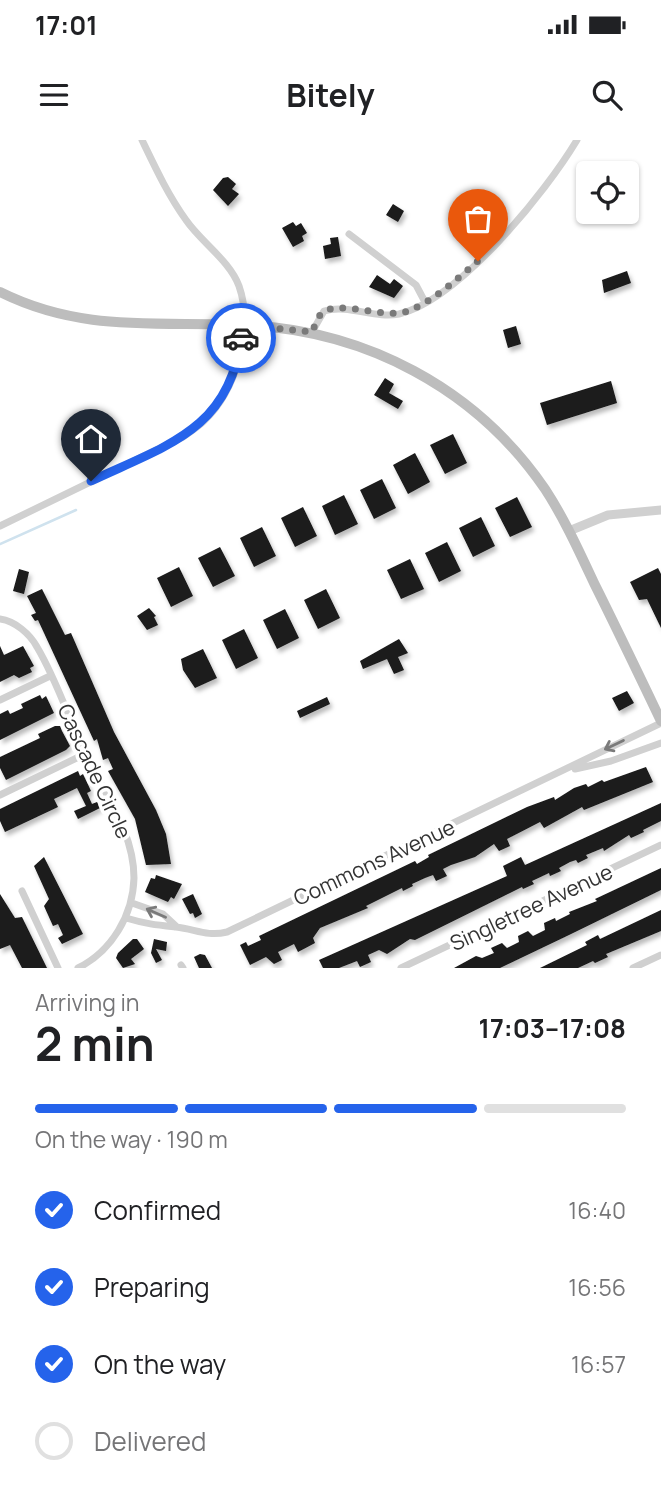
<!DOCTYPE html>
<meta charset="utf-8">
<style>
:root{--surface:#fff;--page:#f6f6f6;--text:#202124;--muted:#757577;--line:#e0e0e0;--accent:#2563eb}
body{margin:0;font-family:Manrope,sans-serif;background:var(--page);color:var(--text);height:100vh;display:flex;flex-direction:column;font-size:26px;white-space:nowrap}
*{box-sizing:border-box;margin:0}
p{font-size:23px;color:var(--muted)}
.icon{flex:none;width:38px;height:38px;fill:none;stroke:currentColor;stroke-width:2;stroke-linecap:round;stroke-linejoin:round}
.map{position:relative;height:828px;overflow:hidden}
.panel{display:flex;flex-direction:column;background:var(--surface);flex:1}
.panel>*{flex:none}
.buttons{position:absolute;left:576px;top:21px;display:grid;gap:14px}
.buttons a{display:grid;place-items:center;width:63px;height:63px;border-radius:7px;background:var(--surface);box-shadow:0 2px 5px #0004;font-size:35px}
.pin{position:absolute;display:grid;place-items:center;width:60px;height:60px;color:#fff;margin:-72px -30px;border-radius:50% 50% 50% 0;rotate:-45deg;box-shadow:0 0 7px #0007}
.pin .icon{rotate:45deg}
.courier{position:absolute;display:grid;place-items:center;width:70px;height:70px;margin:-35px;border:5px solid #2563eb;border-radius:50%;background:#fff;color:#222;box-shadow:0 2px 9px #0007}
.overview em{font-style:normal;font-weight:700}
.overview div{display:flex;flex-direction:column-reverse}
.overview{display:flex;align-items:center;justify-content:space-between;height:119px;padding:0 35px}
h1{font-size:46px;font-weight:700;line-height:52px}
.bar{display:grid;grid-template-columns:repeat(4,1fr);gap:10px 7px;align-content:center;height:84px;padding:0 35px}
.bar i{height:9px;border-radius:5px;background:var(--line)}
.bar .current{background:var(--accent)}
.bar p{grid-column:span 4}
ol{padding:0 35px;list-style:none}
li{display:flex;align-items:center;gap:21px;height:77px}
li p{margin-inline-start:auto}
li .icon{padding:7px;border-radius:50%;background:var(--accent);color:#fff;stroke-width:4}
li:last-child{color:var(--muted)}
li i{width:38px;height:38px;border:4px solid var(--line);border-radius:50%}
.status{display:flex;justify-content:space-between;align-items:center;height:49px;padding:0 35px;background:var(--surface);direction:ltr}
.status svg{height:19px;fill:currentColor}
header{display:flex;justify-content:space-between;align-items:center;height:91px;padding:0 35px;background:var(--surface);font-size:32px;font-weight:700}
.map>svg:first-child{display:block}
</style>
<div class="status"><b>17:01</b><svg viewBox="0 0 49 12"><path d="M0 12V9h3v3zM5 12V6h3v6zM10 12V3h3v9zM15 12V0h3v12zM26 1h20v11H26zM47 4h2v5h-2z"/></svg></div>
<header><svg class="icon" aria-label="menu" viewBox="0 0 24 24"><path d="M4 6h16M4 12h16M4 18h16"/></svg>Bitely<svg class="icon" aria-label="search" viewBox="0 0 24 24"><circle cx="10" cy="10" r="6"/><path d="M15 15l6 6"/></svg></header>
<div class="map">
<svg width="661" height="828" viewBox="0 0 661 828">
<defs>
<filter id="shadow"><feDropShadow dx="2.5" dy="4" stdDeviation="2" flood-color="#0004"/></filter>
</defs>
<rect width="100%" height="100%" fill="#fff"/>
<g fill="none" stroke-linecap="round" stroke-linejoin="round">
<path stroke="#cfe2ee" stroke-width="2.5" d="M0 404 76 370"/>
</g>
<path fill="#1a1a1a" filter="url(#shadow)" d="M228 37 236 44 232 49 239 54 228 66 213 50 223 38Z
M393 64 404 71 398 82 386 75Z
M293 82 296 86 301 83 307 93 302 96 304 101 293 107 282 88Z
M338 97 341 116 325 119 323 106 331 104 330 98Z
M627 131 631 143 604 153 602 140Z
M377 135 390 144 394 139 403 146 394 158 369 147Z
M516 186 521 204 508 208 503 190Z
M385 238 394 244 389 253 403 261 398 269 374 255Z
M611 241 617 263 547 285 540 263Z
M453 294 467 323 445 334 430 305Z
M415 313 430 342 408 354 393 325Z
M382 339 396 368 374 379 360 350Z
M344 355 358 384 335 395 322 366Z
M517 357 532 387 510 397 495 368Z
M303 367 317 396 295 407 281 378Z
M481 377 495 406 473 417 459 388Z
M262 387 276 416 254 427 240 398Z
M447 402 461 431 439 442 425 413Z
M220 407 235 436 213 447 198 418Z
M410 419 424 449 401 459 387 430Z
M179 427 193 456 171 467 157 438Z
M658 428 661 434V488L647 459 639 460 630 442Z
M19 429 29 432 24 454 13 451Z
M42 449 65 495 71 493 114 592 156 670 166 694 171 724 146 725 135 679 108 631 113 629 108 618 103 620 97 599 94 601 38 480 35 481 31 475 36 473 27 456Z
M326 449 340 478 318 489 304 460Z
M149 468 156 476 154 477 158 485 147 490 137 476Z
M285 469 299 498 277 509 263 480Z
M244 489 258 518 236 529 222 500Z
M399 499 408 513 398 517 404 530 394 534 387 519 363 529 360 521Z
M0 506 4 515 23 506 34 526 30 528 32 532 19 538 14 535 0 542Z
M203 509 217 538 195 548 183 530 181 519Z
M627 551 634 563 619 571 612 558Z
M40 555 42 559 46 556 54 573 0 600V574L8 570 10 574 23 568 21 564Z
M327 557 330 564 300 578 297 571Z
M55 586H60L62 591 70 606 66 610 6 640 0 628V617L40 598 38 594Z
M646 627 653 642 584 670 582 667 544 688 540 682 507 699 510 706 499 711 494 704 475 717 451 725 443 729 447 736 436 741 433 735 425 738 412 744 413 746 403 751 402 748 366 766 368 768 320 788 313 798 315 803 298 812 294 804 278 812 282 820 274 824 266 817 250 825 240 805 246 802 248 806 261 800 259 796 415 721 417 724 429 717 428 715 527 667 554 657 555 660 574 648 586 644 588 647 602 640 604 642Z
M78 631 80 636 83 634 91 651 87 653 92 664 97 662 100 668 78 679 74 671 86 666 77 648 54 659 58 667 5 692 0 681V669Z
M661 663V681L643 690 644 692 631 698 629 695 604 711 603 708 586 715 588 718 578 723 576 720 570 722 559 728 561 731 550 736 549 733 532 741 534 744 523 749 522 747 415 800 410 799 387 814 379 810 368 815 371 822 360 827 357 821 339 828H323L319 820 507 736 503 726 521 717 525 725Z
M44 717 83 794 62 804 58 798 63 795 58 784 53 786 44 766 49 759 34 726Z
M661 728V750L569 795 500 828H454L476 816 482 818 494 813 491 808 502 803 507 808 519 802 518 796 528 791 533 796 545 790 544 783 555 778 556 781 570 774 569 772 597 761 595 759Z
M156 735 182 744 174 759 171 757 168 762 145 752 151 738 155 739Z
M0 754 15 778 22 777 47 828H22L10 805 0 809Z
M193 754 202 774 195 778 193 773 190 774 182 759Z
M661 770V791L606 814 608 817 595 823 593 821 578 828H540L587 805 585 802 598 795 600 799Z
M133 799H137L144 809 131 819 135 824 123 828 116 818 118 813Z
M154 799 167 802 166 811 156 809 162 820 156 823 151 813Z
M200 814 205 815 212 828H199L194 817Z"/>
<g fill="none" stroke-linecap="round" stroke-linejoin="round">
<path stroke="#d0d0d0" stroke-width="7" d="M349 94 416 145 425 162
M312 192 324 171C349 164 375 179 399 174 459 160 546 52 577 0
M0 386 183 297C190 292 198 287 204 281 236 251 254 189 239 146 230 121 201 102 186 80 168 55 155 27 142 0
M0 479C15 481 30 494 37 507 56 539 68 576 83 609 102 651 134 690 134 738 133 775 112 811 78 828
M0 560 50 536
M575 629 611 621 661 603
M0 655 85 614
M22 751 58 828
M132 763 163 774 177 787
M126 778C146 784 157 785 176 787 195 789 207 797 227 792L661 583
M181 825 183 828
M401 828 661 705
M633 828 661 815"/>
<path stroke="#d0d0d0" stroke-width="9" d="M569 391 608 375 661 370"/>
<path stroke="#bdbdbd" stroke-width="10" d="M0 152C82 193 157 181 244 185 365 190 476 248 545 349 564 378 579 411 594 443 617 489 639 535 661 581"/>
</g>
<defs><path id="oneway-shaft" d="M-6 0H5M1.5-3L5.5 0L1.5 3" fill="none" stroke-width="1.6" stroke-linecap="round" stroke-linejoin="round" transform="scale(1.75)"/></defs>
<g stroke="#7a7a7a">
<use href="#oneway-shaft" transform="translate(614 605) rotate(154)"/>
<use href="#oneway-shaft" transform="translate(156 773) rotate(-156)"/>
</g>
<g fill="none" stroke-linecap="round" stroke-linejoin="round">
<path stroke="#7a7a7a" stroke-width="7" stroke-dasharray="0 12.6" d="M241 198 243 185 312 192C315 186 317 177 322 173 339 159 386 180 408 171 434 161 457 139 478 121"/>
<path stroke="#2563eb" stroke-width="9" d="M91 341C165 306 230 290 241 198"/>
</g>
<g text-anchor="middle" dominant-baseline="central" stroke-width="7" stroke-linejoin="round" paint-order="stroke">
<g font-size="21" fill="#333" stroke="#fff">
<text transform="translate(95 631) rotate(65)">Cascade Circle</text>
<text transform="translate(374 722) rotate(-25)">Commons Avenue</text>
<text transform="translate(531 767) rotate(-25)">Singletree Avenue</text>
</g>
</g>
</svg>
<div class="buttons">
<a><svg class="icon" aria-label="locate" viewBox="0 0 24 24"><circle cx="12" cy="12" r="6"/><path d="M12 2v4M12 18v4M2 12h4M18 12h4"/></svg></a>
</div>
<div class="pin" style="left:478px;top:121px;background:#ea580c"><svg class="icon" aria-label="bag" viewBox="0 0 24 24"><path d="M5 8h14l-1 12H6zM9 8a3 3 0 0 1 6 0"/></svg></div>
<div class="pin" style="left:91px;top:341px;background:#1f2937"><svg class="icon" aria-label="home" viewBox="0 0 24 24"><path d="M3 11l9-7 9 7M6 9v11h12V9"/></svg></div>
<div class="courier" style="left:241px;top:198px"><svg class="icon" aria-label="car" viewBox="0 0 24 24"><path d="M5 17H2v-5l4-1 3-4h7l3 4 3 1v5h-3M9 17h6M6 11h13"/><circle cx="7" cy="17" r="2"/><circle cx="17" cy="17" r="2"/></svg></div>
</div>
<section class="panel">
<div class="overview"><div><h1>2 min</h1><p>Arriving in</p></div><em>17:03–17:08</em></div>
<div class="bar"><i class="current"></i><i class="current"></i><i class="current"></i><i></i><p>On the way · 190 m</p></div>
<ol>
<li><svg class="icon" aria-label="check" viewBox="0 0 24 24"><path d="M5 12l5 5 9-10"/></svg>Confirmed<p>16:40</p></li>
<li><svg class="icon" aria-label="check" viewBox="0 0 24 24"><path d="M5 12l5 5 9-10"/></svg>Preparing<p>16:56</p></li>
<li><svg class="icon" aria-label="check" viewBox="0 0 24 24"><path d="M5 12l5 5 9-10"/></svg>On the way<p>16:57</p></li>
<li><i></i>Delivered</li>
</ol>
</section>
